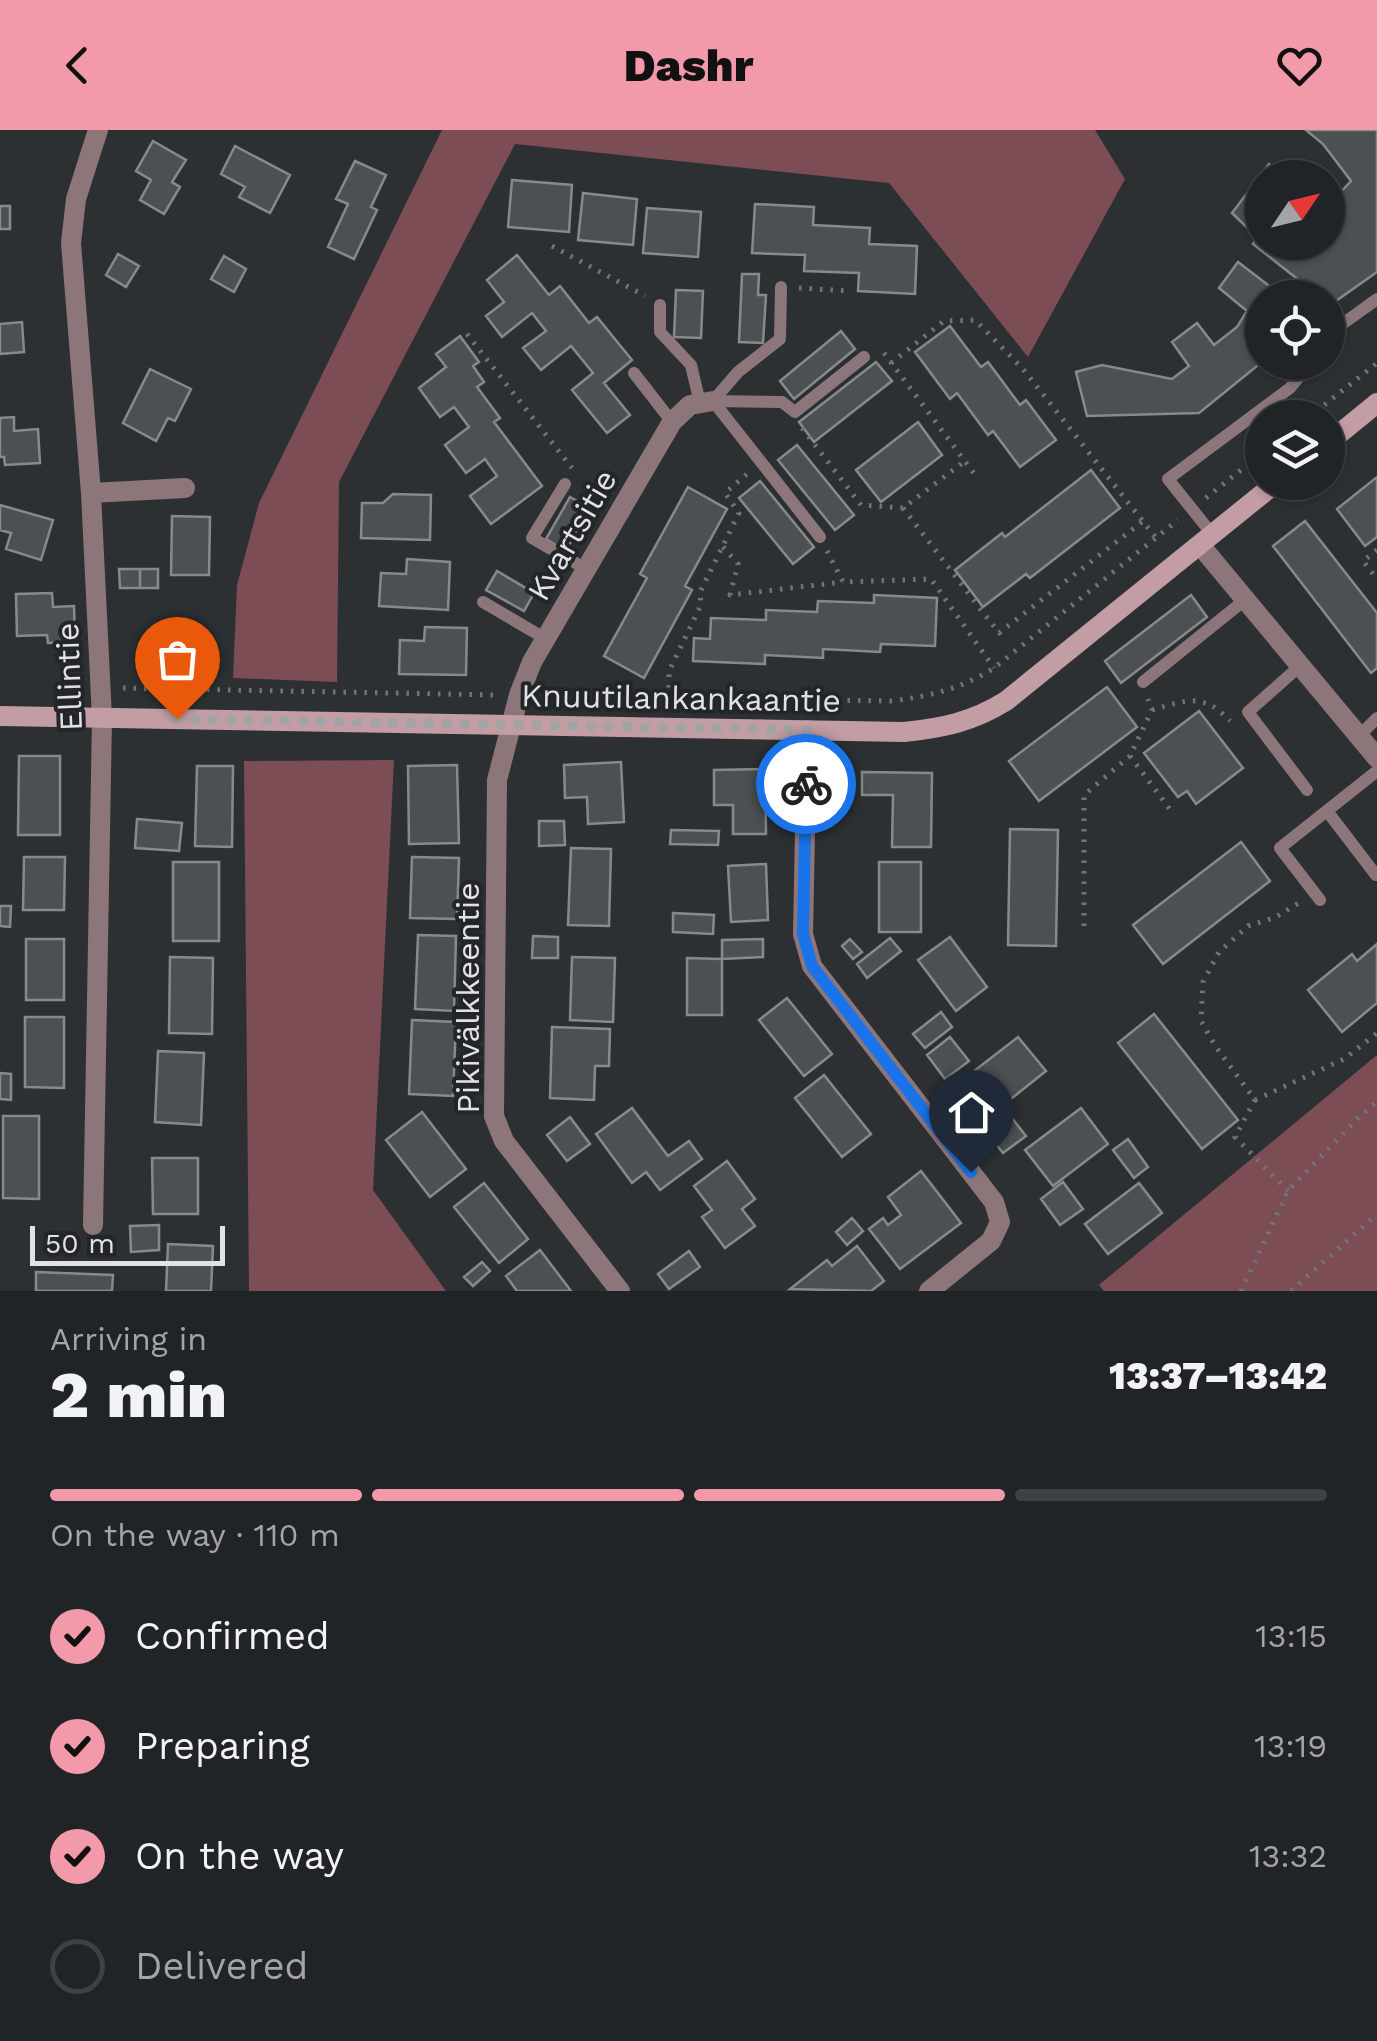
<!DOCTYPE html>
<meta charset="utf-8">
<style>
:root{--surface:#212426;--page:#2d3032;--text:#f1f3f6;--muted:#a2a4a7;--line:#3e4143;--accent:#f39aaa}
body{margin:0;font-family:"Work Sans",sans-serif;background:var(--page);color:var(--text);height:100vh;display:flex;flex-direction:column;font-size:38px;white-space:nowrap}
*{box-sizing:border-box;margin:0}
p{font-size:32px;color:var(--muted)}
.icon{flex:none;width:55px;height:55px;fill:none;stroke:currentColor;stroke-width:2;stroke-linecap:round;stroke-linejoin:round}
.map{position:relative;height:1161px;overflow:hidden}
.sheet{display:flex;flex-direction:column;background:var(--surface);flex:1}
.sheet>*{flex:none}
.needle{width:65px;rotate:55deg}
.buttons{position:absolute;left:1245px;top:30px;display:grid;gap:20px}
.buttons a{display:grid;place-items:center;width:100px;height:100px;border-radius:50%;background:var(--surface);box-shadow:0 2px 8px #0004,0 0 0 2px var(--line);font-size:50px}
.scale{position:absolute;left:30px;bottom:25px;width:195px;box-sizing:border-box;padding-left:10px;border:5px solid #e0e2e4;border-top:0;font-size:28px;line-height:35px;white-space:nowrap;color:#e0e2e4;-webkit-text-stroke:8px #232628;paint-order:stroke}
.pin{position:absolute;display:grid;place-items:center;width:85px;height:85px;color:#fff;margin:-102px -42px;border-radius:50% 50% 50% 0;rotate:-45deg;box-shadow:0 0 10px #0007}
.pin .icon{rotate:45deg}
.courier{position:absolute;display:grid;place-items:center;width:100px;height:100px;margin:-50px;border:8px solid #1a73e8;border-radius:50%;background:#fff;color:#222;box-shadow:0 2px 12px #0007}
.headline em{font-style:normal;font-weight:800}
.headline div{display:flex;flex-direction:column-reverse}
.headline{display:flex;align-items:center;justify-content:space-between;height:170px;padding:0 50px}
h1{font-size:65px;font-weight:800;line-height:75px}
.bar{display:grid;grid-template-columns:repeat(4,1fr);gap:15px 10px;align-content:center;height:120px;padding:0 50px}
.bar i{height:12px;border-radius:8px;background:var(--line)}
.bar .current{background:var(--accent)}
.bar p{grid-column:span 4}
ol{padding:0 50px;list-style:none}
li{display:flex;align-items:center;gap:30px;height:110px}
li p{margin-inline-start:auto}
li .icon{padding:10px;border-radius:50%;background:var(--accent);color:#111;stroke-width:4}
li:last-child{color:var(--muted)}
li i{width:55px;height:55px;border:5px solid var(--line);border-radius:50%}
header{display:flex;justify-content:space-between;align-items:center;height:130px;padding:0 50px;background:var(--accent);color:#111;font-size:45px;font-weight:800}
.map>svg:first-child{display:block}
</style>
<header><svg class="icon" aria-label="back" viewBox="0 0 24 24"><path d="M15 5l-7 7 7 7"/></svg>Dashr<svg class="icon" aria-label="heart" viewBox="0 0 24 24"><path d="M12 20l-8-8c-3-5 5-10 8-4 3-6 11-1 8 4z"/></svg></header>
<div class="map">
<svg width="1377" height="1161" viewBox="0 0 1377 1161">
<rect width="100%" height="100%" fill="#2c3032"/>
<path fill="#7c4d55" d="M442 0H1095L1125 49 1028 227 889 53 515 14 339 352 337 552 233 548 237 455 259 373Z
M394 630 373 1060 446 1161H249L244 631Z
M1377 925V1161H1104L1099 1155Z"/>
<path fill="#4c5052" stroke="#868a8d" stroke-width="2.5" d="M1306 0H1377V142L1333 173 1323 162 1319 168H1288L1300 151 1253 114 1257 107 1232 83 1269 34 1287 48H1262V112H1328V76L1351 51 1323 14Z
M153 11 186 30 172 52 180 57 164 84 140 70 151 50 136 41Z
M235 16 290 45 270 83 239 67 245 57 221 44Z
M355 31 386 45 371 77 377 80 354 129 328 117 348 74 336 69Z
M512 50 572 55 569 102 508 97Z
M583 63 637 69 633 115 578 110Z
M755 74 814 77 813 95 870 98 869 114 917 116 915 164 858 161 859 143 804 141 805 125 752 123Z
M0 76H10V99H0Z
M647 78 701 82 698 127 643 123Z
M118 124 139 136 126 157 106 145Z
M517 125 549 165 560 156 589 193 597 187 632 230 604 253 630 285 607 303 572 260 593 243 571 216 541 240 523 218 546 201 532 183 502 207 486 186 504 172 487 150Z
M224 126 246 139 234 162 211 149Z
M1238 132 1285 168H1262V232L1199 283 1087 286 1076 242 1102 235 1172 249 1189 236 1172 212 1197 193 1214 215 1237 197 1247 181 1219 158Z
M742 144H759L758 165H766L763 213 739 212Z
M676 160 703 161 701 208 674 207Z
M22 192 24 222 0 224V194Z
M950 196 981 237 988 232 1020 275 1026 270 1056 310 1020 337 993 301 988 305 957 263 950 269 915 222Z
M841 201 855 219 794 269 780 251Z
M460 206 479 232 473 236 484 252 477 257 500 288 494 292 542 356 491 394 470 366 497 346 485 329 466 343 445 315 469 297 454 277 440 287 419 258 446 237 436 224Z
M876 232 892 251 814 312 799 292Z
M150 239 191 259 175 291 168 288 156 311 123 293Z
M14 287V301L38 299 40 333 5 335 4 327H0V288Z
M918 292 942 325 881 372 856 340Z
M797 315 854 385 835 400 778 330Z
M1091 340 1120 378 1030 448 1026 444 983 477 955 440 1002 403 1005 407Z
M1377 347V407L1365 416 1337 379Z
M760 351 814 417 793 434 739 368Z
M688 357 727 379 685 456 692 460 644 548 604 526 647 448 640 444Z
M393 364 431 365 430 410 361 408 362 373H383Z
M570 367 588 377 566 421 546 409Z
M0 375 53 390 41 430 6 419 11 403 0 400Z
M172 386 210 387 209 445H171Z
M1305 391 1377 483V538L1371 543 1273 416Z
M407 429 450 432 448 480 379 476 381 443 406 444Z
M119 439H140V458H120Z
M140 439H158V458H140Z
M497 441 534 463 524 481 486 460Z
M52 463 53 477 74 476 75 512 48 513 47 505 17 506 16 464Z
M874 465 937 468 935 516 881 514 880 522 823 519V528L765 525V534L693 531 694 508 710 509 711 488 766 490V480L817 482 818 471 874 473Z
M1191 465 1207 487 1121 553 1105 531Z
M425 497 467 498 466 545 399 544 400 510 424 511Z
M1107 557 1137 597 1039 671 1009 631Z
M1199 581 1243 638 1196 674 1187 661 1178 667 1144 623Z
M19 626H60V705H18Z
M621 632 624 692 588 694 587 667 565 668 564 635Z
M457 635 459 713 409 714 408 636Z
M197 636H233L232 717 195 716Z
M765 639 766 704H733V675H714V640Z
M862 642 932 643 931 717H892L893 665H862Z
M137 689 182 693 179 721 135 718Z
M539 691H564L565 715 539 716Z
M1010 699 1058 700 1056 816 1008 815Z
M671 700 719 701 718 715 670 714Z
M1241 712 1270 751 1163 834 1133 795Z
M571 718 611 719 609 796 568 795Z
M24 727H65L64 780H23Z
M412 727 459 728 457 789 410 788Z
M173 732H219V811H173Z
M879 732H921V802H879Z
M766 734 768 790 731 792 728 736Z
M0 776H11L10 797 0 796Z
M673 783 714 785 713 804 673 802Z
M418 805 456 806 454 881 415 879Z
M533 806 558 807V828H532Z
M950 807 987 857 956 881 918 830Z
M890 808 901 821 867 848 857 834Z
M26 809H64V870H26Z
M763 809V827L722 829V810Z
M850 809 862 822 853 829 842 816Z
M1377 814V873L1342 902 1308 860 1352 824 1357 831Z
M170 827 213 828 212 904 169 903Z
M572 827 615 828 613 892 570 890Z
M687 828 722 829V885H687Z
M787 868 832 924 804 946 759 890Z
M941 882 952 897 925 918 913 904Z
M1154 884 1238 990 1202 1019 1118 913Z
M25 887H64V958L25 957Z
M412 890 456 892 453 966 409 964Z
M552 897 610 899 609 936H595L594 970 550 968Z
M950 907 969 931 945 949 927 925Z
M1018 907 1046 941 997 980 969 945Z
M158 921 204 923 201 995 155 992Z
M0 943 11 944V970L0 969Z
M824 945 871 1004 842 1027 795 968Z
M632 978 668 1026 689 1011 702 1029 660 1060 646 1042 632 1053 596 1004Z
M1081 978 1108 1014 1053 1056 1025 1020Z
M422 982 466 1039 430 1067 386 1010Z
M1008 983 1026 1006 1003 1023 985 1000Z
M3 986H39V1069L3 1068Z
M570 987 590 1014 567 1031 547 1005Z
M1128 1009 1148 1037 1134 1048 1113 1020Z
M152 1028H198V1084H153Z
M727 1031 755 1069 742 1079 755 1096 725 1118 702 1087 712 1080 694 1056Z
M921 1041 961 1093 900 1139 869 1099 883 1088 888 1095 901 1085 888 1067Z
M1063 1052 1083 1079 1060 1095 1041 1069Z
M484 1053 528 1109 499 1133 454 1077Z
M1139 1053 1162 1083 1108 1124 1085 1094Z
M852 1088 863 1101 847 1115 836 1102Z
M159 1095V1120L131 1122 130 1096Z
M168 1114 213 1116 211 1161H166Z
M857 1116 884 1151 871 1161 790 1159 827 1130 832 1136Z
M540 1120 571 1161H517L506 1146Z
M689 1121 700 1137 669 1159 658 1144Z
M482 1132 490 1141 473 1156 464 1147Z
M36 1142 113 1145 112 1161H36Z"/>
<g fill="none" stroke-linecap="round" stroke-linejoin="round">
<path stroke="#727577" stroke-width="5" stroke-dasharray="2.5 8" stroke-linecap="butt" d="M552 116 645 166
M799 158 850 161
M467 204 572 338
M884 223 976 346
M891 233 944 191 975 190 1023 239 1156 408
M1308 288 1377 233
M802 298 861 375 903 378 965 331
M1206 368 1262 323
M903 378 999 503 1142 392
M723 417 738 434 730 465 843 452
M1377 420 1363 431 1377 449
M827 421 843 452 931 449 994 538
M123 558 497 565
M543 566 892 571C930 566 961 559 994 538L1178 390
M669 568V541L701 475 700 462 739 383 725 363 747 344
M1152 580C1187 570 1203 562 1230 591
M1130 626 1172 682
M1084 796V665L1130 626 1152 580 1148 569
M1255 970 1344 929 1377 903
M1288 1061 1235 1007 1255 970 1216 917 1201 891 1203 852 1219 822 1248 796 1276 787 1300 772
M1241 1161 1288 1061 1359 987 1377 972
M1291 1161 1377 1084"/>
<path stroke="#8d7679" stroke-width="12" d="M660 175V202L691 235 700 273
M1328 212 1341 195 1377 169
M634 243 672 292
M713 271 782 272 795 282 864 227
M713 271 820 407
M713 271 738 242 780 209 781 157
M565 354 532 408 586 439
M1212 404 1168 349 1290 258 1311 232
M483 472 546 509
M1301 535 1248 582 1307 660
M1143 552 1246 469
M1359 606 1377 588
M1327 681 1376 745
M1320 770 1280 718 1377 641"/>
<path stroke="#8d7679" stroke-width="20" d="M91 363 185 358
M1200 415 1377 628
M807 600 803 804 812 836 994 1072 1000 1092 991 1111 929 1161
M93 1095 102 588 91 363 71 113 76 69 98 0
M620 1161 504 1011 494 986 497 650 519 565 532 532 672 292 690 275 713 271"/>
<path stroke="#c29da3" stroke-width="20" d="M1328 313 1377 273
M0 586 904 602C943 598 972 592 1006 571L1277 352"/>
</g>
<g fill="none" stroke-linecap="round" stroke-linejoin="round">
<path stroke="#a1a4a6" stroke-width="10" stroke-dasharray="0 18" d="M177 589 807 600 806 654"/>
<path stroke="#1a73e8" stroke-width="12" d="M806 654 803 804 812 836 971 1042"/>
</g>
<g text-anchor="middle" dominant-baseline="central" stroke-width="8" stroke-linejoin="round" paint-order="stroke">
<g font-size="32" fill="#e0e2e4" stroke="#232628">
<text transform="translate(572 405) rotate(-60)">Kvartsitie</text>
<text transform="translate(69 547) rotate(-92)">Ellintie</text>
<text transform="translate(681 568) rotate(1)">Knuutilankankaantie</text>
<text transform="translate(468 868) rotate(-90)">Pikivälkkeentie</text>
</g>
</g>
</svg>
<div class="buttons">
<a><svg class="needle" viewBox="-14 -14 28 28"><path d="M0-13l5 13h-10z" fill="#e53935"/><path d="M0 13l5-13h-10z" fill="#a2a4a7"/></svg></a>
<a><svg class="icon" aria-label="locate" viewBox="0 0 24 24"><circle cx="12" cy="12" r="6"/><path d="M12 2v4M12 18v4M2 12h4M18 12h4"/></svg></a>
<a><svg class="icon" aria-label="layers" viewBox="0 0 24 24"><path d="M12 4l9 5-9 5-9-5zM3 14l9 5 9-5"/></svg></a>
</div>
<div class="scale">50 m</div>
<div class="pin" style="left:177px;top:589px;background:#ea580c"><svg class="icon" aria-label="bag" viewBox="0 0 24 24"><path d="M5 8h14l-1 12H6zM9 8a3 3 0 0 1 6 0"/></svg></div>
<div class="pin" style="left:971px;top:1042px;background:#1f2937"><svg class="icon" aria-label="home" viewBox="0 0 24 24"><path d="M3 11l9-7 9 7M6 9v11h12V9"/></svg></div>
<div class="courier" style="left:806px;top:654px"><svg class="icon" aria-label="bike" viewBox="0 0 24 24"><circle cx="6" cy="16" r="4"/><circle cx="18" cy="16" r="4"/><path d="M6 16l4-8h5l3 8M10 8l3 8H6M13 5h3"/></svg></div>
</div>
<section class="sheet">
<div class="headline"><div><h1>2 min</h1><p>Arriving in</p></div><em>13:37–13:42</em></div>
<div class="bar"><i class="current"></i><i class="current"></i><i class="current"></i><i></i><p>On the way · 110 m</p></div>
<ol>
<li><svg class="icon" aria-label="check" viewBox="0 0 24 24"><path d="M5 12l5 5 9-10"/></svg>Confirmed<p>13:15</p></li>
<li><svg class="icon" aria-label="check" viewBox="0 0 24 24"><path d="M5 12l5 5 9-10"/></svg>Preparing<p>13:19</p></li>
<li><svg class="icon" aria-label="check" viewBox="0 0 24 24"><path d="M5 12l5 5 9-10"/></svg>On the way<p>13:32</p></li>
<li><i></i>Delivered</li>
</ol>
</section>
